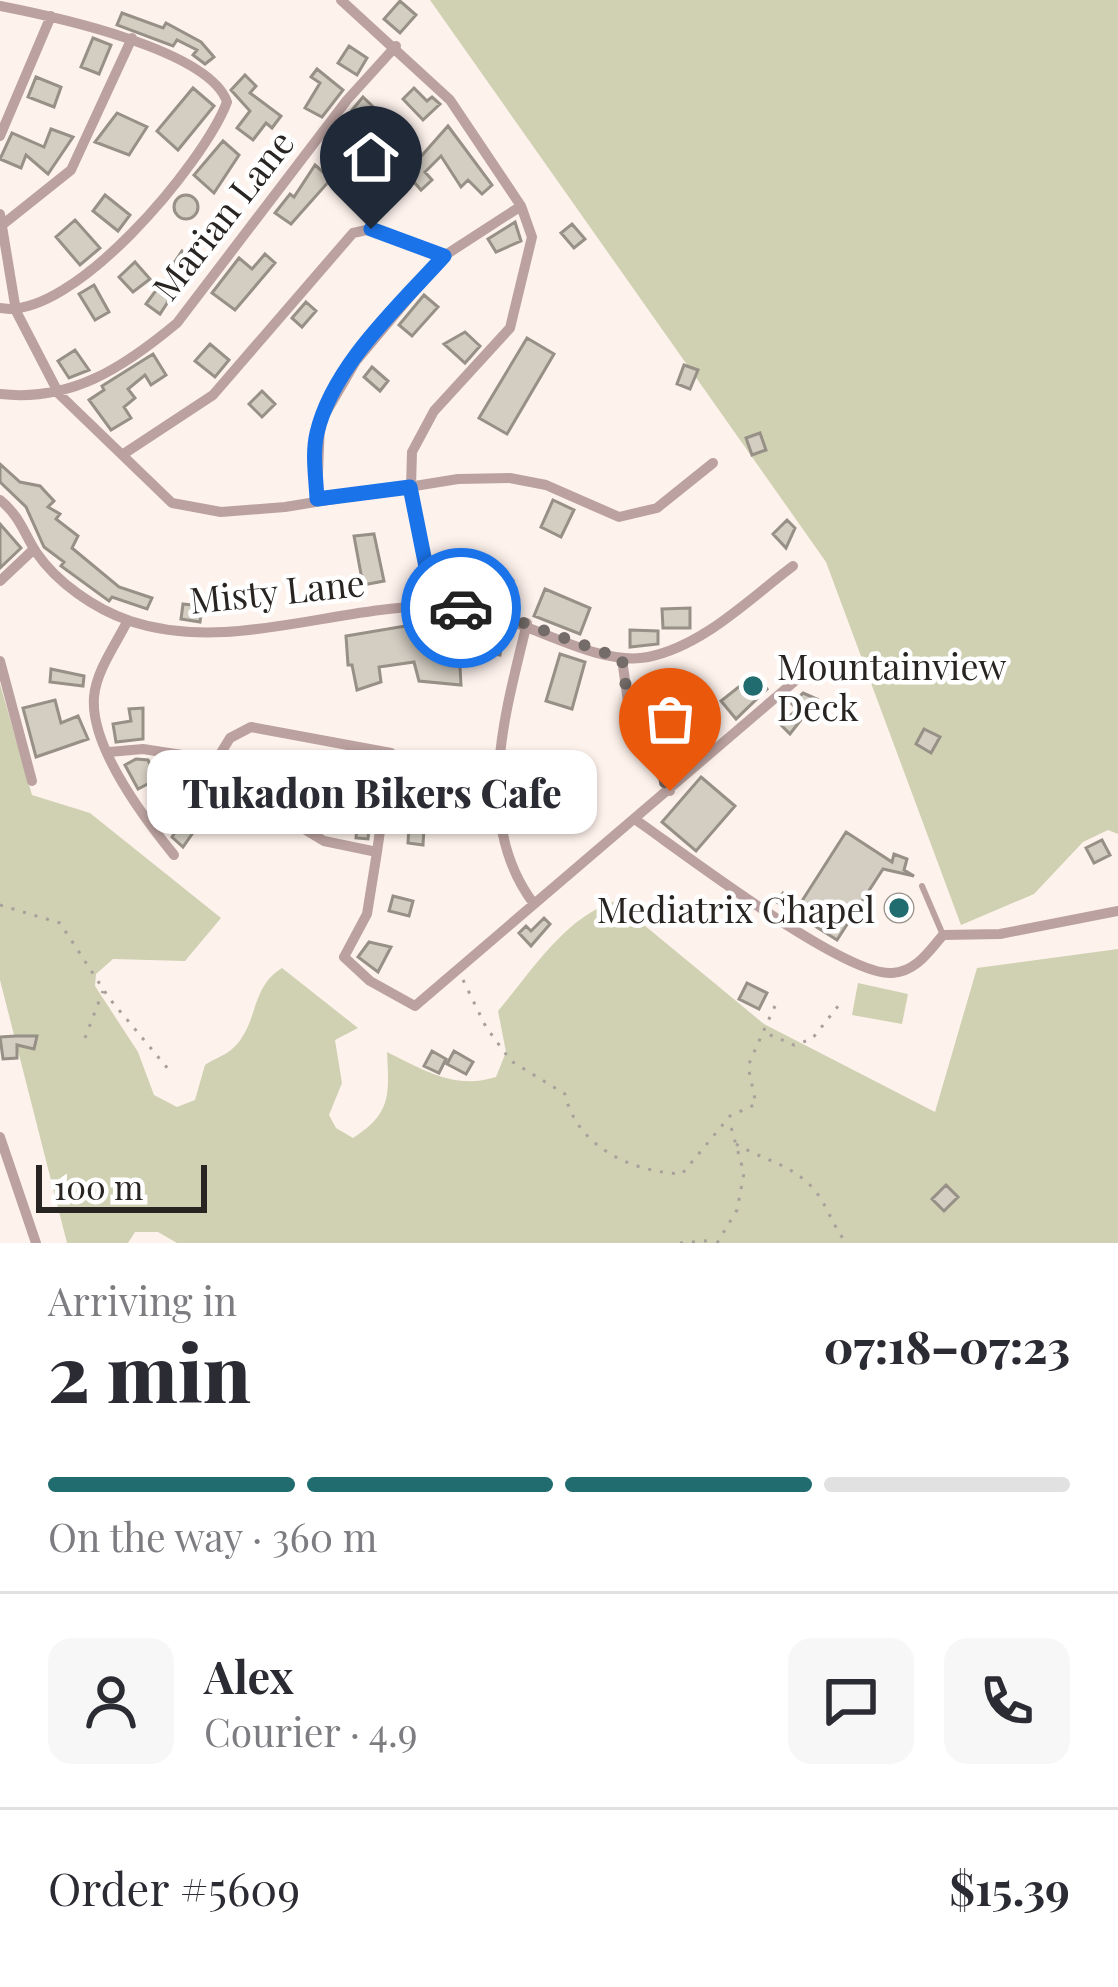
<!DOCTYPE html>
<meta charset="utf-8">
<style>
:root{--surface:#fff;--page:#f7f7f7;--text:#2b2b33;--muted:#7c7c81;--line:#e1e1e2;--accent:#206c6e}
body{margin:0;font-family:"Playfair Display",serif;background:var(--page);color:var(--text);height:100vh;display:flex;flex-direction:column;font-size:45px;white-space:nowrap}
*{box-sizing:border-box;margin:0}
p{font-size:39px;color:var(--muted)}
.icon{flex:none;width:66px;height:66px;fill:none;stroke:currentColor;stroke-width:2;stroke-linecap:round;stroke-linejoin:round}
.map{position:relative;height:1243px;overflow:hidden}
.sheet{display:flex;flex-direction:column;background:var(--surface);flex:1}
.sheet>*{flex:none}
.scale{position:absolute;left:36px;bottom:30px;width:171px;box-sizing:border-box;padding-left:12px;border:6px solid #282421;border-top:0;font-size:33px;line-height:42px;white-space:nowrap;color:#282421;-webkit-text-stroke:9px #fff;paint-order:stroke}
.pin{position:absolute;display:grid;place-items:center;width:102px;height:102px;color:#fff;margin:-123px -51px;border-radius:50% 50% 50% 0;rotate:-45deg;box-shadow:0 0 12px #0007}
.pin .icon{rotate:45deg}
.courier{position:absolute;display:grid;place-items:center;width:120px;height:120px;margin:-60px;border:9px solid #1a73e8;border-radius:50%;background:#fff;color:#222;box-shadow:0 3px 15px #0007}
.bubble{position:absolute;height:84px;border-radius:24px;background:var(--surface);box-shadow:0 3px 9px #0004;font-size:39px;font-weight:800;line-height:84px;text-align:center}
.headline em{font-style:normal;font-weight:800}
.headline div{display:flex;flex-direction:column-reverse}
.headline{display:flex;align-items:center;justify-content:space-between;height:204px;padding:0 48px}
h1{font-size:78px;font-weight:800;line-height:90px}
.bar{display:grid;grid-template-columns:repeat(4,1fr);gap:18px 12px;align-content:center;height:144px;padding:0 48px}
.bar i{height:15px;border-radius:9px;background:var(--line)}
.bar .on{background:var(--accent)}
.bar p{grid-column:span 4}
.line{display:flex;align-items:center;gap:30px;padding:0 48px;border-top:3px solid var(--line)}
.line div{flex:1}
.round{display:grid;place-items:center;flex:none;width:126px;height:126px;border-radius:24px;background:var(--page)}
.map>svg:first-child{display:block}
</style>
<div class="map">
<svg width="1118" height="1243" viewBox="0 0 1118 1243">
<rect width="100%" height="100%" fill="#fef2ec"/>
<path fill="#cfd1b2" d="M430 0H1118V834L1108 830 1083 842 1034 894 961 925 826 562Z
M0 684 32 795 90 813 221 918 185 961 113 959 96 974 95 986 138 1052 154 1095 177 1107 195 1100 205 1065C213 1059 224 1056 231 1050 259 1027 249 988 282 968L358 1028 335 1040 342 1083 329 1115 336 1128 353 1138C392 1113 389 1094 387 1052 424 1070 454 1090 496 1077L506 1052 498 1011C532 971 564 918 615 901L764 1024 935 1112 977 968 1118 949V1243H177L158 1232H135L128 1243H67L0 980Z
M858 983 908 994 902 1024 852 1015Z"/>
<path fill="#d3cdc2" stroke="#969086" stroke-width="3" d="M400 1 416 15 400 33 384 19Z
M122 13 163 28 166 23 201 42 214 57 205 64 193 55 197 50 177 40 173 46 117 25Z
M93 38 111 45 99 74 81 67Z
M349 46 367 58 357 75 338 63Z
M317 69 343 90 322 117 305 108 320 83 311 77Z
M245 75 256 86 250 93 281 116 272 128 266 123 253 140 237 128 250 111 231 90Z
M36 77 61 87 54 107 28 97Z
M193 88 214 106 178 150 157 131Z
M414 88 427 101 432 97 440 104 423 120 403 99Z
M363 97 388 121 384 124 417 161 448 126 492 185 482 194 468 180 461 187 441 156 425 172 432 180 421 190 407 174 392 188 356 158 376 137 352 110Z
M117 113 147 127 129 155 95 142Z
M51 129 73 137 48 174 26 155 21 168 0 159 12 133 44 147Z
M223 141 239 155 214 193 194 175Z
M315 165 331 179 291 224 275 213 290 194 294 197Z
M174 207a12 12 0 1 1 24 0a12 12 0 1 1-24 0Z
M105 195 130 215 118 231 93 211Z
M75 220 100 248 80 265 56 237Z
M515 222 521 241 496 252 488 239Z
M572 224 585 239 574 248 561 233Z
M182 251 198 264 187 277 172 266Z
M265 254 275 263 235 310 212 293 239 258 252 269Z
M135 262 150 279 133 292 119 277Z
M162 282 175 291 160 314 146 304Z
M94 285 109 312 95 320 79 294Z
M424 295 438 307 412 336 399 325Z
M306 302 316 311 302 327 292 318Z
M465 332 480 346 465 363 444 344Z
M527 338 554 354 507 434 479 418Z
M210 344 229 360 215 377 195 361Z
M75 350 89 370 69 378 58 361Z
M153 354 166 375 151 385 145 375 128 389 135 398 124 407 131 418 111 430 89 400 104 390 102 386Z
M684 365 698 370 690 389 677 384Z
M372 367 388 381 380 391 364 377Z
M262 391 275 404 262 417 249 404Z
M760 433 766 450 752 455 746 438Z
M0 464 20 482 40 486 54 501 48 507 60 514 56 519 78 536 72 548 119 587 152 598 147 609 112 597 109 601 61 566 64 562 44 547 26 507 0 482Z
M553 500 574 510 561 537 541 527Z
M787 520 795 528 786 548 773 534Z
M0 524 21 548 0 568Z
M374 534 384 581 363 585 354 536Z
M469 567 473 593 442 597 437 570Z
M497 578 513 581 510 598 494 594Z
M545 589 590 608 580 634 534 616Z
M183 604 202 606 200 622 181 619Z
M690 608V628H663L662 609Z
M435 621V633L503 635 500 655 459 649 461 685 419 681 414 662 379 667 381 682 357 690 352 665H348L346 636Z
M630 630 658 631V644L630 647Z
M560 654 585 662 572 709 546 701Z
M51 669 84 676 83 686 50 682Z
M755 674 767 689 736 719 721 701Z
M803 693 817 699 790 734 781 725 797 709 792 704Z
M55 700 61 723 78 716 88 739 36 757 23 708Z
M143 708V739L116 742 113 724 131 721 129 709Z
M924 729 940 737 931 753 916 744Z
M297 754 328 762 325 798 311 797 299 814 286 806Z
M136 759 148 760 157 779 138 789 125 765Z
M399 765 421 766 420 794 396 793Z
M189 770 204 780 191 802 175 793Z
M701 777 735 806 696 851 662 822Z
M536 779 557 781 556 796 535 794Z
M198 798 215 810 208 820 204 817 183 847 172 837Z
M478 800 482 823 459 826 457 811 466 810 464 802Z
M359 805 371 806 368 839 356 838Z
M410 810 425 811 423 845 408 843Z
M846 832 892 862 894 854 907 859 904 870 914 876 883 869 837 940 777 902 783 893 800 904Z
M1102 840 1110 855 1094 863 1086 848Z
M885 908a14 14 0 1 1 28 0a14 14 0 1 1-28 0Z
M393 896 413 901 409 916 389 911Z
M544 918 550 924 531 946 519 933 526 926 531 931Z
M369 942 391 947 378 972 358 957Z
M747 983 767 993 759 1009 739 999Z
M16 1036H37L34 1049 17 1045V1058L3 1059 0 1037Z
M432 1051 446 1059 439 1073 424 1066Z
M454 1051 473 1062 466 1074 447 1064Z
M946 1185 958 1197 944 1211 932 1199Z"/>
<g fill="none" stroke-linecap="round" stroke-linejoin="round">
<path stroke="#a9a09b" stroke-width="3" stroke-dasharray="3 9" stroke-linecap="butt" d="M0 905 60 923 109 998 169 1070
M463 980 486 1027 511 1061 565 1094C577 1148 633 1172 682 1174L730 1116 756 1104 748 1066 763 1032
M775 1006 763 1032 794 1045 812 1039 839 1005
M85 1038 103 991
M736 1144C763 1160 788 1163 811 1186 827 1202 832 1227 847 1243
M680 1243 714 1240
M717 1243 737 1210 744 1173 729 1120"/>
<path stroke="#bba2a0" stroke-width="6" d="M922 886 943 935"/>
<path stroke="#bba2a0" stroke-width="10" d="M341 0 450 100 521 206 532 237 510 328 434 411 412 452 411 487 434 607
M0 6C51 16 209 49 227 102 204 163 72 322 0 308
M0 136 51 16
M0 214 16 311 59 394 172 503 221 512 285 507 458 479 510 478 546 485 619 517 657 508 713 463
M2 225 71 170 132 38
M0 394C71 402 123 368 177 323L347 100 396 46
M125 453 213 395 353 233 371 229 444 256
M317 499 320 423 356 361 444 256 521 206
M0 500C19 515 24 533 36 552 57 583 95 609 130 621 236 656 348 599 456 607 517 612 592 668 648 657 703 646 749 599 793 566
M0 581 34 549
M128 620C116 644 96 671 94 697 90 747 144 818 174 855
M527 623C505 714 472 822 534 904
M622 659 631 723 670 791
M0 661 32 781
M109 752 143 749 182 755 324 841 377 852 367 914 344 957 370 981 415 1006 809 669
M211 769 230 738 251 727 391 753 377 852
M636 820C682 852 845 977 892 973 916 972 929 951 943 935L1000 934 1118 911
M0 1137 36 1243"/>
</g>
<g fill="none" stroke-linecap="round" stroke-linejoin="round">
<path stroke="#736c68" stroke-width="12" stroke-dasharray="0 21.6" d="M461 608 496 613 622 659 631 723 670 791"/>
<path stroke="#1a73e8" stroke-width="15" d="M371 229 444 256C399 306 333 365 317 433 312 454 316 477 317 499L410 487 434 607 461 608"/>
</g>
<g fill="#206c6e" stroke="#fff" stroke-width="4.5">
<circle cx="753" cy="686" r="12"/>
<circle cx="899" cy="908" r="12"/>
</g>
<g text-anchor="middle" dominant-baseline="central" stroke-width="9" stroke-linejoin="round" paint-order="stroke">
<g font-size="36" fill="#282421" stroke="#fff">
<text transform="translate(222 214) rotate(-52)">Marian Lane</text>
<text transform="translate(277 590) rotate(-6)">Misty Lane</text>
</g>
<g font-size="36" fill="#282421" stroke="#fff" text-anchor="start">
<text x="777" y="665">Mountainview<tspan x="777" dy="41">Deck</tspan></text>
<text x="875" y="908" text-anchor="end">Mediatrix Chapel</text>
</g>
</g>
</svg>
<div class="scale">100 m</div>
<div class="pin" style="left:670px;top:791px;background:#ea580c"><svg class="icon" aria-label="bag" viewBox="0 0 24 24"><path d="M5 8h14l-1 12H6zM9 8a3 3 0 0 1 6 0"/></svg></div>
<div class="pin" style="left:371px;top:229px;background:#1f2937"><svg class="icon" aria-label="home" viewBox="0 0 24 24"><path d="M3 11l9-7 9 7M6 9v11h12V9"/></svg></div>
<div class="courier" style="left:461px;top:608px"><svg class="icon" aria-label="car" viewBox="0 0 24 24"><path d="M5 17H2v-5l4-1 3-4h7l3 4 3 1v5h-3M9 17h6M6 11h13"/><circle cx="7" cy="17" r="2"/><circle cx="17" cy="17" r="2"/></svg></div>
<div class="bubble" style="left:147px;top:750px;width:450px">Tukadon Bikers Cafe</div>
</div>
<section class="sheet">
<div class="headline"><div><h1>2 min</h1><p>Arriving in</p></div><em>07:18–07:23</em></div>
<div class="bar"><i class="on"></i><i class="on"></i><i class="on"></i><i></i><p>On the way · 360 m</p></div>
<div class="line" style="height:216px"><a class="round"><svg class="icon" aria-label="person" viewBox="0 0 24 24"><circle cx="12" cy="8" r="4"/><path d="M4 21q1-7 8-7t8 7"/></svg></a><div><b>Alex</b><p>Courier · 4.9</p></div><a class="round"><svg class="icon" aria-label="chat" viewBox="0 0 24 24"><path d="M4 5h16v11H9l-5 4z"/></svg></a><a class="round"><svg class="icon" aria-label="phone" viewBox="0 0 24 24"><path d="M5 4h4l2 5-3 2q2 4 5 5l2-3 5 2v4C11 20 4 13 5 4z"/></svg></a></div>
<div class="line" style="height:156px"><div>Order #5609</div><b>$15.39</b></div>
</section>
